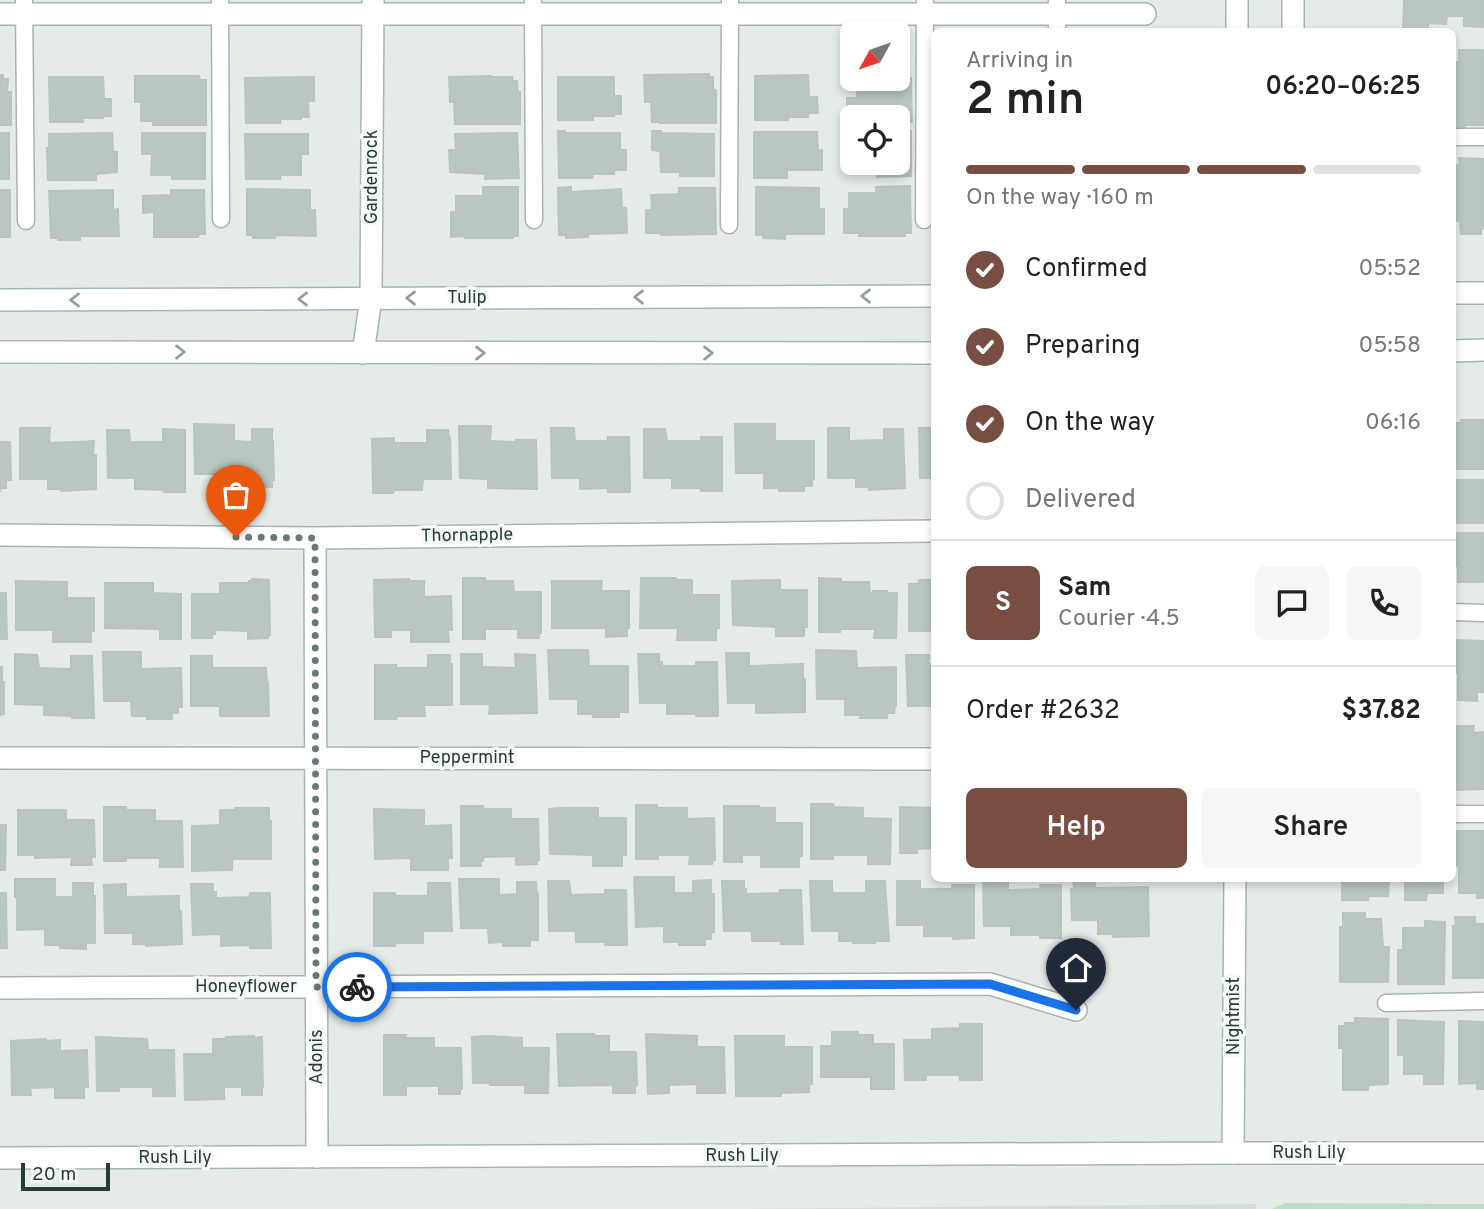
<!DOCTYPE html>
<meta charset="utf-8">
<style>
:root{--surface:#fff;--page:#f6f6f6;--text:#222;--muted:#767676;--line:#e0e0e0;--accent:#784e43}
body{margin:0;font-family:Overpass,sans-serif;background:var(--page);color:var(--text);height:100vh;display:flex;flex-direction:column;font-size:26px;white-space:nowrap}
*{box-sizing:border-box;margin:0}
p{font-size:23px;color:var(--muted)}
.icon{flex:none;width:38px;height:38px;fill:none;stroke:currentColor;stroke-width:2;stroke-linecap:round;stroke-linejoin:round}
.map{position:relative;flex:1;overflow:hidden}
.drawer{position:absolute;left:931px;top:28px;width:525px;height:854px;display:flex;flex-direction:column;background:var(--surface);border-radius:10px;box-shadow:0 4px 10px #0003}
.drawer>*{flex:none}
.needle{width:46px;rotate:230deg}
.fabs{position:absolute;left:840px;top:21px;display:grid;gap:14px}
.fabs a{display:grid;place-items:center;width:70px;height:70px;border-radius:10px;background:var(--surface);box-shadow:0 4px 10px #0003;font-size:35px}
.scale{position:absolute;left:21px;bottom:18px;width:89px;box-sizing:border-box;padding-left:7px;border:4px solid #263c35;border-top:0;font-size:19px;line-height:24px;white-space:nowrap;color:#263c35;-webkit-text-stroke:5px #f5f9f7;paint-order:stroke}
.pin{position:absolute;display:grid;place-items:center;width:60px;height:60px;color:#fff;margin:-72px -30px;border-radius:50% 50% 50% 0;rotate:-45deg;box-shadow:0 0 7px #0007}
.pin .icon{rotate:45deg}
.courier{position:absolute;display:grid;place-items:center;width:70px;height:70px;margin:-35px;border:5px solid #1a73e8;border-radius:50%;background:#fff;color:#222;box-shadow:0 2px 9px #0007}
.headline em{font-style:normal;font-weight:600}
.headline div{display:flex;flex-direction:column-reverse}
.headline{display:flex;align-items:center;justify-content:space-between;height:119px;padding:0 35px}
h1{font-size:46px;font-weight:600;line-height:52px}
.bar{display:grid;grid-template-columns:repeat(4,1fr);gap:10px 7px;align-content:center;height:84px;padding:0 35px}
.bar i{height:9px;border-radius:5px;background:var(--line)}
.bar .active{background:var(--accent)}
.bar p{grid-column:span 4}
.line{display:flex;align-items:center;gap:18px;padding:0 35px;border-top:2px solid var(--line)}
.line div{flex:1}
.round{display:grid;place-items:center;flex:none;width:74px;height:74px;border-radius:10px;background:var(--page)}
ol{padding:0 35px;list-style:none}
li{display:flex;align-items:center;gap:21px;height:77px}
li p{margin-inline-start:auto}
li .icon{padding:7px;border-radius:50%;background:var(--accent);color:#fff;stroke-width:4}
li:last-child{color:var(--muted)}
li i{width:38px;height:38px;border:4px solid var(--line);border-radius:50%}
.primary-button{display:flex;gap:14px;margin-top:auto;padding:14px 35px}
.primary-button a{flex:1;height:80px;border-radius:10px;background:var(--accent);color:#fff;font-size:28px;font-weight:600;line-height:80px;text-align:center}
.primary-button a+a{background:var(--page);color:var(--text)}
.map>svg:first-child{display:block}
</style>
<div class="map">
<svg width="1484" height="1209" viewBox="0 0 1484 1209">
<rect width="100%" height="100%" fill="#e5ece8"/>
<path fill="#d3dcd7" d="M1256 1204V1209H745Z"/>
<path fill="#c0dbc6" d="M1285 1203 1484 1204V1209H1272Z"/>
<path fill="#bac7c1" stroke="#b8c5bf" stroke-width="2" d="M1404 0H1484V27L1464 26V16H1447L1446 24 1428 23V32H1403Z
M1459 50H1484V125H1465V127H1452V62H1459Z
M709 74V77H713V90H716V123H660V122H652L651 102H645L644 75Z
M0 75H3V79H8L7 92H11V125H0Z
M808 75 809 97H817L818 113H808V117H789L788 120H755V76Z
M898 75H905L906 78H911L912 122H898V117H852V123H847V98H857V79H898Z
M135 76H199L200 80H206V125H153V121H141V102H135Z
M491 76V77H512V81H517L518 92H520V124H455L454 102H450L449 77Z
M49 77H103L104 99H111V116H103V118H83V122H50Z
M314 77V101H308L309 117H301V119H280V123H246L245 78Z
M558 77H614V96H621V114H614V116H593V120H558Z
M558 131H565V133H620V150H626V170H614V174H593L592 178H559Z
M652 131H661V133L714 134V176H680V172H661L660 151 652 150Z
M848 131H852V163H898V131H911V176L877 177 876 172H857V169L843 170 842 149H848Z
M754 132H817L818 151 822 150V170H787V178H754Z
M0 133H9V179H0Z
M112 133 113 152H117V172L96 174V180H48L47 148H49V134Z
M142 133H205V179H172V175H151L152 154H142Z
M517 133 519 178 485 179V174L450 172 449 150H456L455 134Z
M245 134H308V154H301V175H280V179H246Z
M1459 158 1484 159V229H1481V234H1461L1460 221H1452V165H1460Z
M910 186 911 233H905V236H859L860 233H844V209H849V193H876V187Z
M483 187H518V236H513V238H465V236L451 237V212H456V196H483Z
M571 187V192L621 189 622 208H626L627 233 588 234V237L566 238V235H559L558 188Z
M756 187 819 188V209H824V234H785V239L763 238V235H756Z
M679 188H715L716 234 661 235V233H646V210H652L651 195 679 194Z
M247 189 310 190V210H315L316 236 275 235V238H253V235H247Z
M0 190H10V237H0Z
M113 190V210L118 209 119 236H80V240H58V238H51L49 191Z
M171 190H204L205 234H199L198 237H154V212L143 213V196L171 195Z
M1461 420H1484V469H1457L1456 423H1461Z
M194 424 234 425V441L252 442V429H272V441H273L274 480H272V487H264V492H238V489H223V474H195Z
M735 424H775V441H814V479H812V486H804V491H779L778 488H764V473H736Z
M459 426H491L490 441 516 442V440H536L537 489 488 488V479L460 478Z
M20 428H50L49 443 94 441 93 455H96V489L61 491V489H48V479H20Z
M551 428H574L575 441H608V437H629L630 492H608V488L580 489V478H552Z
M828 428H849V441L884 440V429H903L905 488 869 490V487H856V478H828Z
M919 428H934V478H920Z
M163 429 185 430V492H164V490L135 489V478H108L107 430H129L130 442H163Z
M644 429H665L667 441H701V437H722V491H701L700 488H672V478H644Z
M427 430H448L449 439 450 438 451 479H423L422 490H394L393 493H373L372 439 394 438V443H427Z
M0 442H10L11 480H6V488H0V492Z
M1455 480H1484V523H1456Z
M1455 533H1484V582H1458V566H1455Z
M463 578H485V581H513L514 592H541V633H539V638H518V629H485V639H463Z
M641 578H676V580H692V595H719V628H716V640H677L678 628H640Z
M819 578 841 579V582H869L870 593H873V591H887L888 593H897L896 638H874L875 629H840V632H819Z
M252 579 269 580 270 635H268V638L248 639V631L214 630 215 634H212V638H192V594H220V583H249V581H252Z
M409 579V581H424V597L451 596 452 630H448L449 642H411V630H391V637H375L374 580Z
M780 580V590H807V627H804V636H776V627L733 625 732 581Z
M919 580H934V631H909V584H918Z
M16 581 67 582V598H94V631H91V642H53V630H16Z
M552 581H602L601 591H629V628H627V636L606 637V628H552Z
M105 583H153V593L181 594V639H160V629L105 628Z
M0 593H6L7 639H0Z
M1454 640 1484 641V692H1477V701L1458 700V673H1454Z
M548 650H588L589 666H628V712H619V717H593V714H578V699H550Z
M816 650 856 651 857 668 896 667V706H895L894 713H887V718H860L861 715H845V699H817Z
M103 652H141V669L181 668 182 707H178V713H172V719H147V716H132L131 701H104Z
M726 653H749V666L803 664V679H805V712L756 713V703H728Z
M15 654 37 655 39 668 71 669V656H92L94 718H72V716L44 715V705L15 704Z
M461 654H482V667L516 668 515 654 535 655 537 713 489 714 490 704H461Z
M638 654H659V662H662V666H696V662H717L718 716H696V714H667V703H640Z
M428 655H450V664H452V705H424L425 716H397L396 719H375V665H396V668H428Z
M906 655H929L928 664H931L930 669H934V706H908Z
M191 656H212V668H266L267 682H268L269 716H220V706H191Z
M0 667H2V682H4V714L0 715Z
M1455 726H1474L1473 733 1484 732V789L1453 790 1452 776H1454L1453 733 1455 732Z
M811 804H833L834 807 863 808V818L891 819 890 864H868V855H833V859H811Z
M636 805H657V808H687V819L714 818 715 860H713L712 864H689L690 855H658V859H636Z
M461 806H483V809H511V819H538L539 860H537V864L516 865V856L483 857V861H480L481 866H461Z
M724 806H759V808H775V823H802V856H799V867H761V855H742V862H724Z
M104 807H126V810H155V821H182L183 867H160V858H126V861H104Z
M900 807 934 808V848L917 849V853H900Z
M235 808H269V821H271V859H232V870L192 871V826L220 825V810H235Z
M563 808H598V818H626V855H622V866H593V855L550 854 549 809Z
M374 809 424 810V826L451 825 452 858H448V870H411V858L375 859Z
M18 810H66V820H94L95 857H91L92 865H71L72 857 35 858V855H18Z
M0 825H6L5 870H0Z
M1454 831H1484V898H1477V893H1459V865L1454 866Z
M634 877H674V893H693V881L711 880V894H714V932H711V939H705V945H679V942H664V926L636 927Z
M1342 878H1389L1388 896H1368V900H1342Z
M1405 878H1443V893H1427L1426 900H1405Z
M15 879H55V897H73V883H93V896H95V943H86V949L60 948V945H45V929L17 930V897H15Z
M459 879H499V895L517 894V882H536L537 894H538V940H530V946H503V942L489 943 488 928H461Z
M548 881H569L571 895 605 894V890H626L627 945H605V942H576V931H549Z
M722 881H744V890L746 889V894L780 893V890H801L803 944H781V941H752V931H724Z
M810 881H832V893H866V881H885L889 941H875V943H853V941H839V931H812Z
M897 881H920V889H952V885H974V938L953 939V936H924V925H897Z
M983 881H1008V890L1041 889 1040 885H1061V938H1040V935H1011V926H984Z
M1073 881H1095V888L1148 887 1149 936 1113 937V934H1098V920H1072L1071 889H1074Z
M428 883H450L452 931H423V943H395V946H374V893H395L396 896H428Z
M126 884V897L179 896V911H181L182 944 146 946V944H133V933H105L104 885Z
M191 884H213V892H216V898L249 897 250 893H270L271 948H250V945L221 946V934L193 935Z
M0 893H6L7 948H0Z
M1343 913H1365V919H1381L1383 947H1389L1388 982H1340V927H1343Z
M1455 917H1475V924H1484V978H1453V926H1456Z
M1425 921 1445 922 1444 984H1398V950H1403V928H1425Z
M1355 1018 1388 1019V1084L1368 1085V1090H1343V1048H1339V1026H1345V1023H1355Z
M1398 1020 1444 1022 1443 1084H1424V1074H1404V1055H1398Z
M1459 1021 1484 1022V1089H1477V1083L1459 1084Z
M960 1024H982V1080H960V1075H926V1080H905L904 1040H932V1029L960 1028Z
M832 1032H858V1035H873V1044H894V1089H871V1077H821V1046H832Z
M557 1034H594V1036H609V1052H636L637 1085H635V1093H613V1085L559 1086Z
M646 1034 697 1036V1047H724L725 1093H697V1084L669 1085V1093L648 1094Z
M384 1035H406L405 1038H434V1048H461L462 1089H460V1094H439V1086H406V1095H384Z
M254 1036V1038L262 1037 263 1087H262V1095H242V1087H224V1099L185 1100 184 1054H213V1039H226V1037Z
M486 1036 522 1038V1048H549L548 1093H525V1085H490V1083H473L472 1037Z
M735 1036H784V1047H812V1084H809V1092L781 1093V1096H736Z
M96 1037 147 1039 148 1050H174L175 1096H153V1087H119V1091H97Z
M46 1039V1041L60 1040V1051L87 1050 88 1087H84V1098H55V1087L30 1088 31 1095H12L11 1041Z"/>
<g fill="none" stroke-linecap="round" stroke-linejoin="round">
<g stroke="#a8b4af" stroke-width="19">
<path id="lane" d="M24 0 26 221
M220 0 221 219
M533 0 534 220
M1057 0V32
M1452 137H1484
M924 220 925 0
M729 225 730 0
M1452 612 1484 613
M1452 814H1484
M1386 1003 1484 1001"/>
</g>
<g stroke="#a8b4af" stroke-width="24">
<path id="street" d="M0 14H1145
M363 353 371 298 373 2
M0 535 315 538 934 531
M315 538 317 1157
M0 758 934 759
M0 988 990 984 1076 1010
M1233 1153H1484"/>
</g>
<g stroke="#a4b7af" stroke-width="24">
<path id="secondary" d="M1237 0V32
M1293 0V32
M1452 293H1484
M0 300 934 296
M1452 351 1484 350
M0 352 934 353
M0 1158 1233 1153 1235 878"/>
</g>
<use href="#lane" stroke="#fff" stroke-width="16"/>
<use href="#street" stroke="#fff" stroke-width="21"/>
<use href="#secondary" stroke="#fff" stroke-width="21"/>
</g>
<defs><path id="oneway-chevron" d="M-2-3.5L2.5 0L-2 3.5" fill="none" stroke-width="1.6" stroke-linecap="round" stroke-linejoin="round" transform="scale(1.75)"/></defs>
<g stroke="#929e9a">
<use href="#oneway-chevron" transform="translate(866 296) rotate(180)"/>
<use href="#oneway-chevron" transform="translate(639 297) rotate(180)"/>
<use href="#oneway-chevron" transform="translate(411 298) rotate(180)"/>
<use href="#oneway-chevron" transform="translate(303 299) rotate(180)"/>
<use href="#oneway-chevron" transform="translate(75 300) rotate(180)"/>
<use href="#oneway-chevron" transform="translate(180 352)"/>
<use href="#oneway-chevron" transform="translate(480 353)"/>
<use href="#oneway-chevron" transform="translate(708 353)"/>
</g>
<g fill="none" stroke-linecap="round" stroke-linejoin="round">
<path stroke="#697a74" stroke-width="7" stroke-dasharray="0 12.6" d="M236 537 315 538 316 987H357"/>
<path stroke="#1a73e8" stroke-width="9" d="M357 987 990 984 1076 1010"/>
</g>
<g text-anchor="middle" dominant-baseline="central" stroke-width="7" stroke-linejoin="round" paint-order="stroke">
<g font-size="18" fill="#263c35" stroke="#f5f9f7">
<text transform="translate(372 177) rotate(-90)">Gardenrock</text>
<text x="467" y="298">Tulip</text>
<text transform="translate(467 536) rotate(-1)">Thornapple</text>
<text x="467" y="758">Peppermint</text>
<text x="246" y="987">Honeyflower</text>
<text transform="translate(1234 1016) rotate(-90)">Nightmist</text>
<text transform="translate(317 1057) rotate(-90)">Adonis</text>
<text x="1309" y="1153">Rush Lily</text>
<text x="742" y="1156">Rush Lily</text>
<text x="175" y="1158">Rush Lily</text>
</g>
</g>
</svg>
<div class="fabs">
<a><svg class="needle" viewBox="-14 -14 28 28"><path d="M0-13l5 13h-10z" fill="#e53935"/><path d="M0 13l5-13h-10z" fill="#767676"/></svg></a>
<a><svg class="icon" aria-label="locate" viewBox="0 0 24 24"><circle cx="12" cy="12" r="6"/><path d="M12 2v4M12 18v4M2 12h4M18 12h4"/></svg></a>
</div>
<div class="scale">20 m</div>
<div class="pin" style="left:236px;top:537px;background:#ea580c"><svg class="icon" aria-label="bag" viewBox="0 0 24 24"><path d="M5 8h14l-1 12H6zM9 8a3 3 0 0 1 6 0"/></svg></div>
<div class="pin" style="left:1076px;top:1010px;background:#1f2937"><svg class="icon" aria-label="home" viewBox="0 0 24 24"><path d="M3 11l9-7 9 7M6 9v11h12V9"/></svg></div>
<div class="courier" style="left:357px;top:987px"><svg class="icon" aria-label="bike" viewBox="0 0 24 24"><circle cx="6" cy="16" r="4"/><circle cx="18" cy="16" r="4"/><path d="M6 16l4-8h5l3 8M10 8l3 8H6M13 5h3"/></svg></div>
<section class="drawer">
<div class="headline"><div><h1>2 min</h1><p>Arriving in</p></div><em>06:20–06:25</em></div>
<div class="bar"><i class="active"></i><i class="active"></i><i class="active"></i><i></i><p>On the way · 160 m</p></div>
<ol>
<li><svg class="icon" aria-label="check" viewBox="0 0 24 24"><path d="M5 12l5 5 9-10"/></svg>Confirmed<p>05:52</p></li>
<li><svg class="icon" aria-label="check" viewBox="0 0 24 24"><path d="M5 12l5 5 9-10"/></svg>Preparing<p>05:58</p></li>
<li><svg class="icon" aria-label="check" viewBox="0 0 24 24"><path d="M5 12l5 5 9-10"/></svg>On the way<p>06:16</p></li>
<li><i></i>Delivered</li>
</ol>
<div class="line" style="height:126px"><b class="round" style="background:var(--accent);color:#fff">S</b><div><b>Sam</b><p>Courier · 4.5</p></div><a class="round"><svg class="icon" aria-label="chat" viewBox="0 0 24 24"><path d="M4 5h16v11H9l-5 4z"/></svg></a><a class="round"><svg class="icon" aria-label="phone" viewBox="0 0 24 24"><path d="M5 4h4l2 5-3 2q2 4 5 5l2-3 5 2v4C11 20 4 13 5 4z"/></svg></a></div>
<div class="line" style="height:91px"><div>Order #2632</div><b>$37.82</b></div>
<div class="primary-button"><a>Help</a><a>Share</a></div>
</section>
</div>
